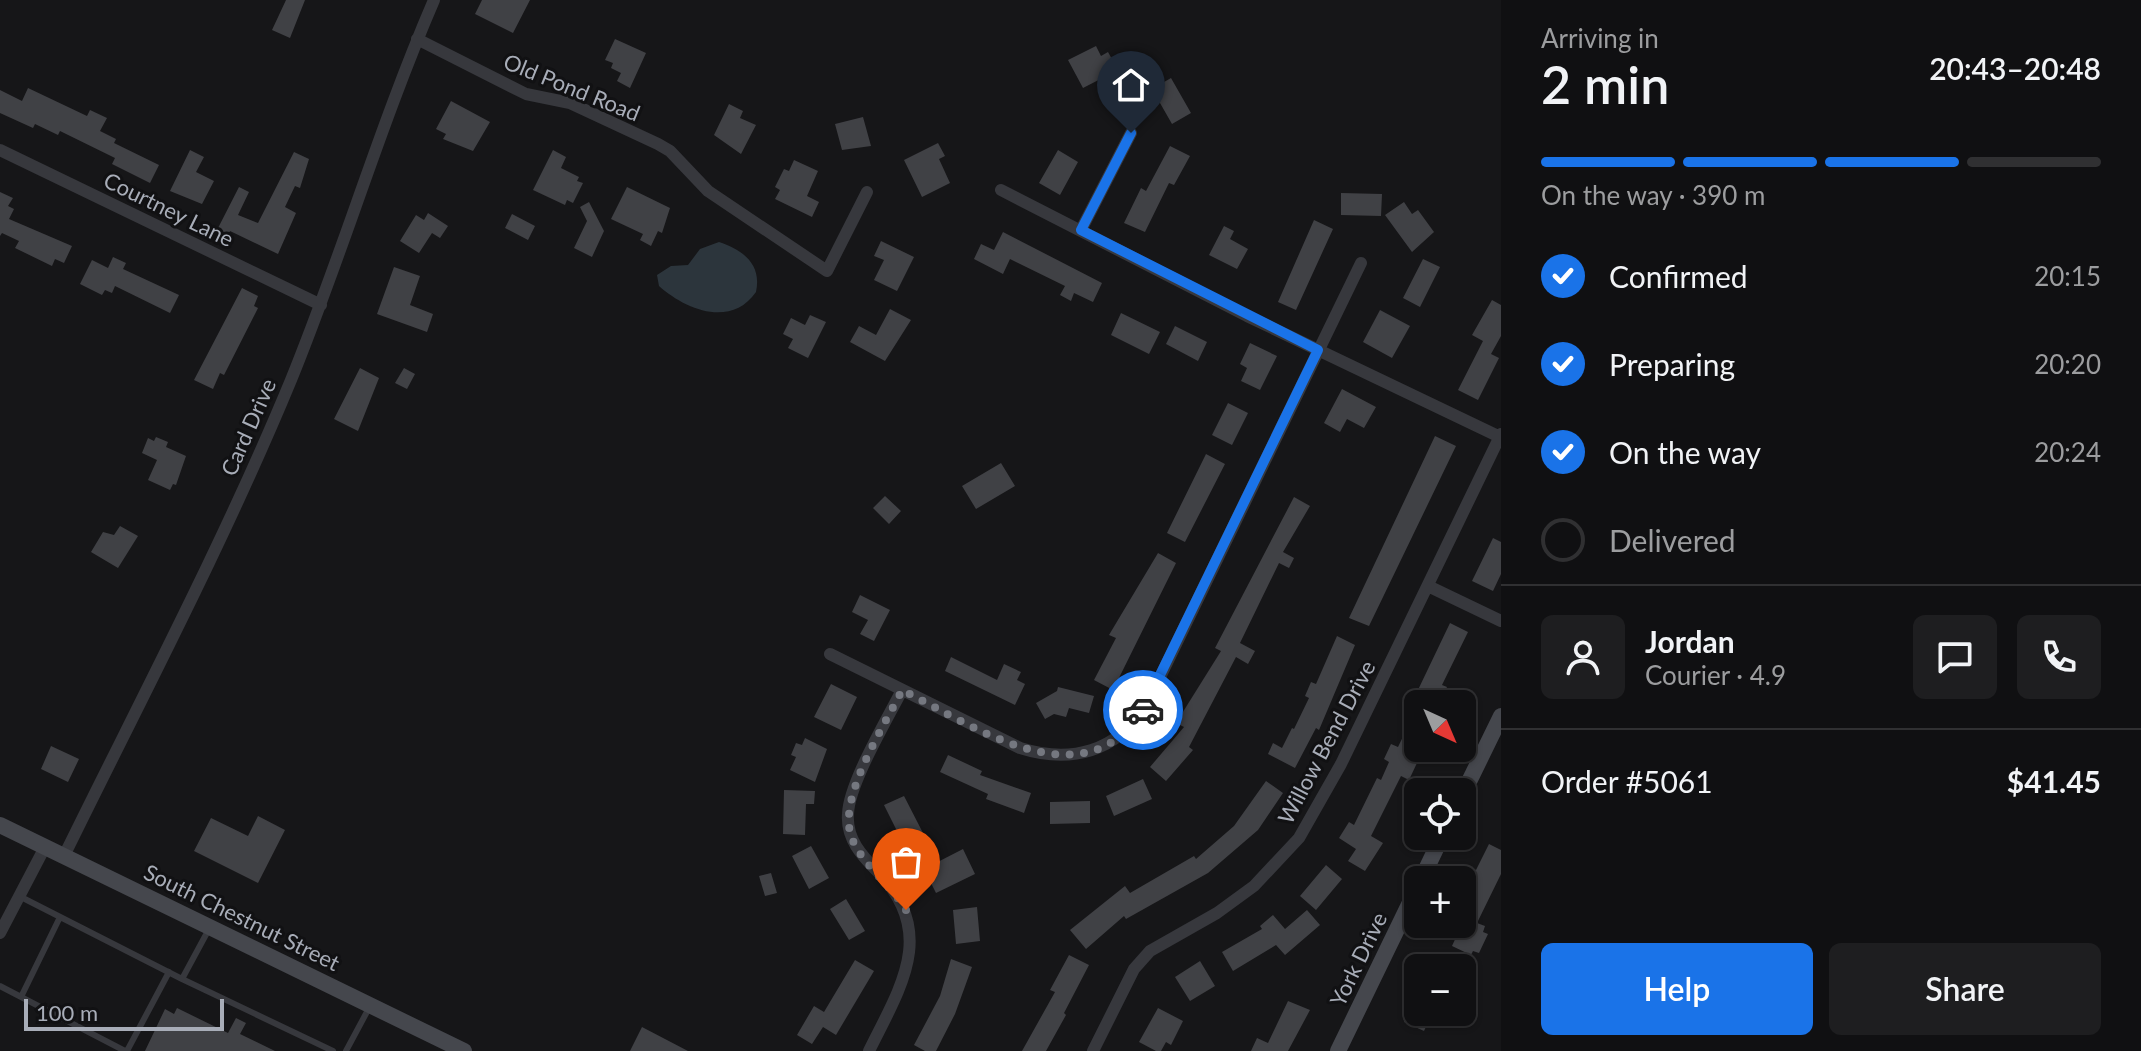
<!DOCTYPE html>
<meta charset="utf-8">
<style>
:root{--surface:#101012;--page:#1e1e20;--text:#f1f3f6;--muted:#9c9d9f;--line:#303032;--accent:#1a73e8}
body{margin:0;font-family:Lato,sans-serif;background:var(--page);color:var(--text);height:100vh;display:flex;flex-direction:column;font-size:30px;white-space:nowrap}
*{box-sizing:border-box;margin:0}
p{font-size:26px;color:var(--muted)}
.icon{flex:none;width:44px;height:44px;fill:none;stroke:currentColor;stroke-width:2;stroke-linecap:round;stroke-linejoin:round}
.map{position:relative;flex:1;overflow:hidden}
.details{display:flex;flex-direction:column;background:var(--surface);width:640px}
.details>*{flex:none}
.needle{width:52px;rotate:136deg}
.tools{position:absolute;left:1404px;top:690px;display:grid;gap:16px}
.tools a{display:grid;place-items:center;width:72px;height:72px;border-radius:12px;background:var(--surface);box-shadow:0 2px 6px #0004,0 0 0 2px var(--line);font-size:40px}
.scale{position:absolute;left:24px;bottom:20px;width:200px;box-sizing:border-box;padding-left:8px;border:4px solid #a8adb8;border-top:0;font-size:22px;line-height:28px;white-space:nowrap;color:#a8adb8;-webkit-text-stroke:6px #111113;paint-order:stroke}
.pin{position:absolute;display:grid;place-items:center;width:68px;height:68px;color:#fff;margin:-82px -34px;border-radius:50% 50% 50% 0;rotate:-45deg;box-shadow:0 0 8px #0007}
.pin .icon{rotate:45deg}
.courier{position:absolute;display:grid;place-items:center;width:80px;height:80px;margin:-40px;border:6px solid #1a73e8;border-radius:50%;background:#fff;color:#222;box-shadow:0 2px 10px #0007}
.headline em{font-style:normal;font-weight:600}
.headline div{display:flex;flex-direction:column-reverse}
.headline{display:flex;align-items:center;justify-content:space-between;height:136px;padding:0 40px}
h1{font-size:52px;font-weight:600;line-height:60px}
.bar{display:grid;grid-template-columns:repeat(4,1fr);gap:12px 8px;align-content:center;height:96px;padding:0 40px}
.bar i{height:10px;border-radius:6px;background:var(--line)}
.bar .active{background:var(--accent)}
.bar p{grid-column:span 4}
.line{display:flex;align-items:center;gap:20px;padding:0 40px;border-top:2px solid var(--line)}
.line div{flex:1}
.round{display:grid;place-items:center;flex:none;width:84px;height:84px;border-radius:12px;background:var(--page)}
ol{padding:0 40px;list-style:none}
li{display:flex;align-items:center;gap:24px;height:88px}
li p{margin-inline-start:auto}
li .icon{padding:8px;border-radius:50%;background:var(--accent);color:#fff;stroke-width:4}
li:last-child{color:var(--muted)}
li i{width:44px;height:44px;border:4px solid var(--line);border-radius:50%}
.primary-button{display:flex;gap:16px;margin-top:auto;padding:16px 40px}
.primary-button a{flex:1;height:92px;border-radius:12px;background:var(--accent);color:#fff;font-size:32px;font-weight:600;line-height:92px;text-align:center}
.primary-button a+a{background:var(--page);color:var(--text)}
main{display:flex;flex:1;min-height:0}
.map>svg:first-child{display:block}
</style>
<main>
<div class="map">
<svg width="1501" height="1051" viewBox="0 0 1501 1051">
<rect width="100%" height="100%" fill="#161618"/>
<path fill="#2c353c" d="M719 242C743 250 762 264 756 292 731 328 686 310 659 286L657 275 671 266 688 265 700 249Z"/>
<path fill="#404145" d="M286 0H305L290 38 272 30Z
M482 0H530L513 33 475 14Z
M615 39 646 53 630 88 617 81 621 73 611 68 613 63 605 60Z
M1096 46 1101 56 1108 52 1118 70 1083 88 1068 60Z
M1171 78 1191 113 1172 124 1152 89Z
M28 88 87 116 90 110 107 118 100 131 116 139 114 143 159 165 150 183 112 164 115 158 60 131 58 135 35 124 33 128 0 113V90L22 101Z
M451 101 490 122 473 151 443 139 446 134 436 129Z
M729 104 743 111 740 118 756 125 741 154 714 135Z
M863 117 871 146 842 150 835 124Z
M938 143 945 156 939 159 950 183 922 197 904 160Z
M1170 146 1190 156 1174 185 1169 183 1145 232 1124 223 1141 188 1146 191Z
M190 150 204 157 196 172 214 181 202 204 170 191Z
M553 150 566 157 561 168 579 177 577 181 583 183 573 203 567 200 565 205 533 190Z
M1058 150 1078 162 1060 195 1039 183Z
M294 152 309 159 300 188 295 186 285 207 296 213 278 254 230 231 228 235 217 230 239 187 249 192 238 215 258 223Z
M794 160 818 171 807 196 819 202 812 217 775 199 780 190 775 187 784 169 789 171Z
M627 187 670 208 662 233 658 231 651 246 640 240 643 234 611 219Z
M0 192 13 198 8 206 14 209 9 219 72 246 64 263 55 259 52 266 15 248 19 241 2 233 0 236Z
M1341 193 1382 194 1381 216 1341 215Z
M589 202 604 231 592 257 574 248 587 221 580 207Z
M1404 202 1412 214 1418 210 1434 232 1412 252 1385 215Z
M428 213 448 226 440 238 432 233 419 253 400 241 416 215 424 220Z
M512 214 535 226 528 240 505 228Z
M1314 220 1333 229 1296 310 1278 302Z
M1224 226 1234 231 1230 239 1248 249 1237 269 1209 255Z
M1003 232 1102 283 1093 302 1074 293 1071 301 1060 295 1065 286 1010 259 1003 274 974 259 981 244 994 250Z
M881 241 914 257 897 291 874 280 884 260 874 256Z
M113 257 126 263 123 269 179 295 170 313 115 286 112 293 105 290 102 295 80 284 92 260 108 268Z
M1423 259 1440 267 1420 307 1403 298Z
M394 267 420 276 410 305 433 314 427 332 377 314Z
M242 288 258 296 254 306 258 308 224 375 220 373 213 389 194 380Z
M1492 300 1501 305V336L1491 354 1499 358 1478 400 1458 390 1483 341 1472 335Z
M890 309 911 320 885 361 850 342 859 326 876 335Z
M1380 310 1410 326 1392 358 1363 342Z
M1121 313 1160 332 1149 354 1111 335Z
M810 315 826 322 808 358 788 348 793 339 783 334 791 318 805 325Z
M1175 326 1207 342 1198 361 1166 344Z
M1250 343 1277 356 1260 390 1241 381 1247 368 1240 364Z
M360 368 379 378 358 431 334 419Z
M404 368 415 374 407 389 395 383Z
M1342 389 1376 407 1364 428 1347 419 1340 432 1324 423Z
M1228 403 1248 413 1232 445 1212 435Z
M1435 436 1456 446 1369 626 1349 618Z
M156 437 168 442 166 447 186 456 176 485 173 484 170 490 148 480 157 460 142 453 148 438 154 441Z
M1206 454 1225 464 1185 542 1167 533Z
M1001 463 1015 486 976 509 962 486Z
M885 496 901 511 889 524 873 508Z
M1294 497 1310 506 1283 552 1294 558 1289 568 1279 563 1240 643 1255 651 1248 664 1236 657 1189 747 1193 750 1166 781 1150 767 1184 727 1176 723 1221 651 1215 648Z
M120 526 138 536 118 568 91 552 103 532 114 535Z
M1493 538 1501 542V574L1493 591 1472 581Z
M1158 553 1176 563 1113 690 1094 680 1116 638 1109 635Z
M860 595 890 610 874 641 860 634 868 620 852 612Z
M1450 623 1468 632 1442 685 1447 687 1439 704H1418V748H1424L1409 780 1401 776 1371 836 1383 843 1365 871 1348 861 1356 849 1339 838 1349 822 1354 825 1377 778 1381 780 1389 762 1384 759 1391 744 1398 747 1412 718 1406 715Z
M1337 636 1355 645 1319 730 1316 728 1295 768 1268 754 1273 743 1282 748 1292 728 1294 729 1309 698 1305 696 1311 682 1316 684Z
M951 657 997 680 1004 664 1021 672 1017 680 1025 684 1015 705 945 671Z
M831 684 857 697 841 730 814 717Z
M1058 687 1094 696 1089 713 1069 708 1066 717 1054 714 1045 719 1036 703 1057 691Z
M805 738 827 749 815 782 790 770 796 757 791 755 796 743 802 745Z
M51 746 79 759 68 782 41 769Z
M948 755 982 771 980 775 1031 793 1024 813 986 799 988 794 940 772Z
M1143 779 1152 799 1114 816 1106 796Z
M1266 781 1283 793 1258 830 1208 873 1126 919 1124 916 1086 949 1070 930 1125 886 1130 893 1194 856 1196 859 1234 826Z
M784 790 815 791 814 804H806L805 835 783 834Z
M904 796 923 833 903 843 884 805Z
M1090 801V823L1050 824V802Z
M258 816 285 830 258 883 194 851 211 818 248 836Z
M1489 844 1501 850V874L1477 923 1485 926 1483 932 1488 934 1479 953 1473 951 1471 955 1452 946 1462 924V883L1470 867 1476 870Z
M811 846 829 878 809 889 792 856Z
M963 849 975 874 936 893 924 869Z
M1326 865 1342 879 1316 910 1300 896Z
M771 873 777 893 765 896 759 876Z
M846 899 865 931 849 940 830 909Z
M977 907 980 941 956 944 953 910Z
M1307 910 1320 925 1285 955 1276 945 1233 971 1222 952 1262 929 1260 926 1273 915 1285 929Z
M1069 955 1089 965 1064 1013 1066 1015 1046 1051H1022L1055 992 1050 990Z
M951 959 972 967 955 1014 936 1051H925L914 1045 940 996Z
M855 960 874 971 836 1035 823 1027 812 1044 797 1035 814 1006 824 1012Z
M1200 961 1215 986 1190 1001 1175 977Z
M1418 993V1012H1433L1424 1031 1404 1022Z
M1288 1001 1310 1010 1288 1051H1251L1257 1038 1268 1043Z
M177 1008 228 1033 236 1018 246 1023 240 1034 275 1051H145L165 1009 174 1014Z
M1158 1008 1183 1021 1171 1045 1166 1042 1161 1051H1156L1139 1042Z
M642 1027 688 1051H630Z"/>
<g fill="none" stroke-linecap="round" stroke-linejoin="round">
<path stroke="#37383d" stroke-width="6" d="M19 896 182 979
M209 929 182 979 333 1051
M0 986 125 1051
M21 997 60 917
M127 1051 169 972
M346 1051 369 1008"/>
<path stroke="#37383d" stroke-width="12" d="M417 39 526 94 570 103 658 144 670 151 708 191 827 271 867 192
M0 150 321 305
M1001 190 1247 316 1500 437
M1081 230 1131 133
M1428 586 1501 621
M830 654 1020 748C1071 764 1116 752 1146 706L1361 263
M64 856C141 699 224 542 291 380 342 255 380 125 434 0
M0 933 45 847
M869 1051C900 988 938 933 878 872 862 856 846 839 848 814 849 783 887 720 902 690
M1093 1051 1134 969 1150 951 1217 913 1254 886 1299 838 1341 764 1501 434"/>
<path stroke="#45474d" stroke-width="16" d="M1462 796 1501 716
M0 825 464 1051
M1421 880 1442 836
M1338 1051 1418 886"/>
</g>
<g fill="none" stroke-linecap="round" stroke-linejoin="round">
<path stroke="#757880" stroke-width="8" stroke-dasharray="0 14.4" d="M906 910C891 885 865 867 853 841 834 802 884 727 902 690 974 726 1083 804 1143 710"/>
<path stroke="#1a73e8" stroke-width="10" d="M1131 133 1081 230 1318 350 1143 710"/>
</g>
<g text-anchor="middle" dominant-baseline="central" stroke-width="6" stroke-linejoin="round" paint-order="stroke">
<g font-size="22" fill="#a8adb8" stroke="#111113">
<text transform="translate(572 87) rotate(22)">Old Pond Road</text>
<text transform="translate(169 209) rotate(26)">Courtney Lane</text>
<text transform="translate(248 427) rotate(-66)">Card Drive</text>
<text transform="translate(1326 742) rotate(-62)">Willow Bend Drive</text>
<text transform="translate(242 917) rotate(26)">South Chestnut Street</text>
<text transform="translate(1358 959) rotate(-64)">York Drive</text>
</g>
</g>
</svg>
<div class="tools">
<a><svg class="needle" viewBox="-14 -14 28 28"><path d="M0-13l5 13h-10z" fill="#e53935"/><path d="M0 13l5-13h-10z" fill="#9c9d9f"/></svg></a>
<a><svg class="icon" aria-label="locate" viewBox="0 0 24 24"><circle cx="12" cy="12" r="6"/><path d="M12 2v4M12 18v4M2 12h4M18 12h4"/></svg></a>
<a>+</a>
<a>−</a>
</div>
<div class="scale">100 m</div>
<div class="pin" style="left:906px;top:910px;background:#ea580c"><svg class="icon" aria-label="bag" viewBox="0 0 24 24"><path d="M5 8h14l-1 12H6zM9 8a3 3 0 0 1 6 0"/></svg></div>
<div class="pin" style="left:1131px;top:133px;background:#1f2937"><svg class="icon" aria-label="home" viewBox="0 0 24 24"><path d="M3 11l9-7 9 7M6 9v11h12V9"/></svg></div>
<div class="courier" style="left:1143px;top:710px"><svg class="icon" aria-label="car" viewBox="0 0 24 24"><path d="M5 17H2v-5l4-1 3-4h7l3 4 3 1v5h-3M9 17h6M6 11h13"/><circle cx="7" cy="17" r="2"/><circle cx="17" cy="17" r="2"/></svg></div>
</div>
<section class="details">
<div class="headline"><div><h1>2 min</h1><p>Arriving in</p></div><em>20:43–20:48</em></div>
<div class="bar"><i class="active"></i><i class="active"></i><i class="active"></i><i></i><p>On the way · 390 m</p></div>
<ol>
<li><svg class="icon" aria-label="check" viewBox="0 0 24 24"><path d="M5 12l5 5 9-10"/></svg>Confirmed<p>20:15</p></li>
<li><svg class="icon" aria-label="check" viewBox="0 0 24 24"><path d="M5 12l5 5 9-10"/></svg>Preparing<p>20:20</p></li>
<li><svg class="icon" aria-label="check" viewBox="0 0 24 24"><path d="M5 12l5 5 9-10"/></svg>On the way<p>20:24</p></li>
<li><i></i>Delivered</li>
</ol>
<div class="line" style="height:144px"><a class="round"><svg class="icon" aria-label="person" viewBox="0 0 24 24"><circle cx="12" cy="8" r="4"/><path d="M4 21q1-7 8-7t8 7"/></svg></a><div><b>Jordan</b><p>Courier · 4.9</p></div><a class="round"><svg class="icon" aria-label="chat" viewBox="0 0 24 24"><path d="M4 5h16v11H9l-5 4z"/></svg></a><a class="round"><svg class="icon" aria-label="phone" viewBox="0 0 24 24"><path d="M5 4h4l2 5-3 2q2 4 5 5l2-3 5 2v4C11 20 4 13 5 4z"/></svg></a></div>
<div class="line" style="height:104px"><div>Order #5061</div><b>$41.45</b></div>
<div class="primary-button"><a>Help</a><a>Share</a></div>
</section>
</main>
